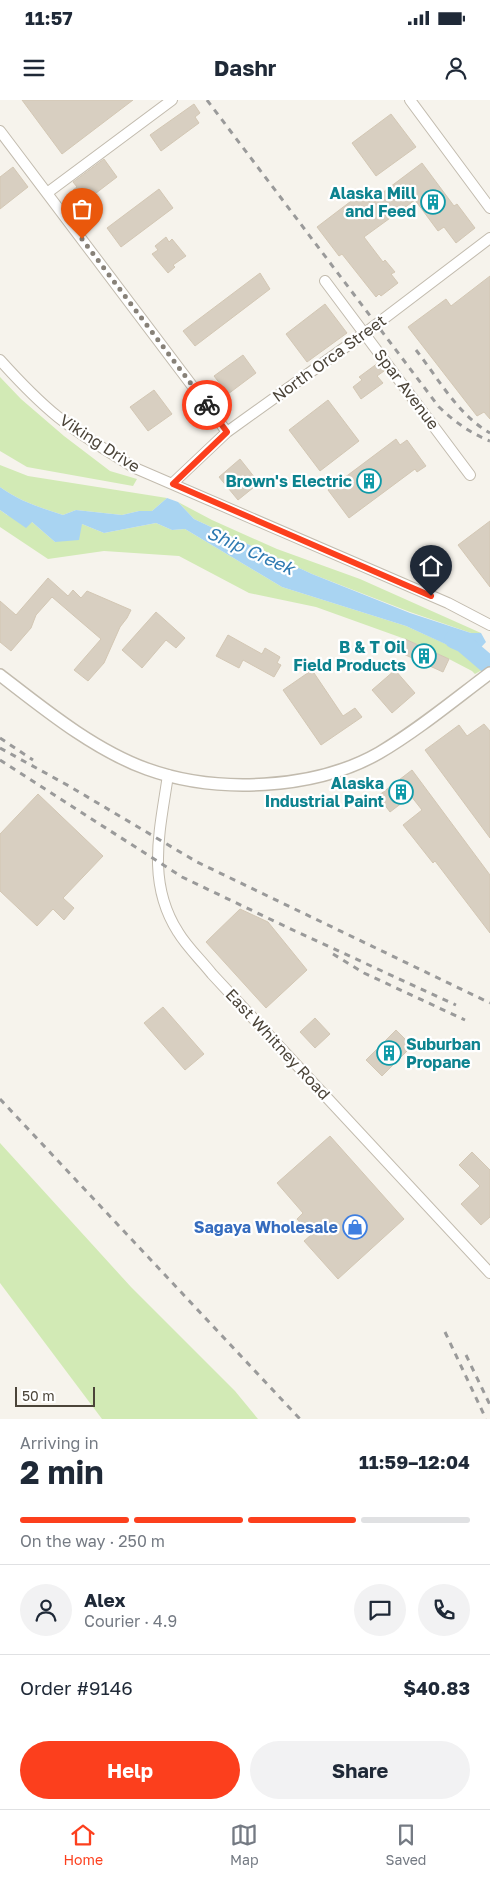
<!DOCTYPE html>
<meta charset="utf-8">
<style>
:root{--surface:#fff;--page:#f2f2f3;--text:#1f2937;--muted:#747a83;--line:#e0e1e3;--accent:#fc3f1d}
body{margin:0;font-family:"Golos Text",sans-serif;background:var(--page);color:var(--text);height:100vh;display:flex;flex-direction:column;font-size:19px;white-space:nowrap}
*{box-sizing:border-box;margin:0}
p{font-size:16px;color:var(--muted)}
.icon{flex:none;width:28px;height:28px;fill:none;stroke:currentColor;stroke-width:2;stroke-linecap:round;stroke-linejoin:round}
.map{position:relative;height:1319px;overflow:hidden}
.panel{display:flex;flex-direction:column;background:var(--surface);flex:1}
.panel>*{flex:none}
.scale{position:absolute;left:15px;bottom:12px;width:80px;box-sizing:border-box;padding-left:5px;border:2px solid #4b4439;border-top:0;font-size:14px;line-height:18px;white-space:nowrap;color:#4b4439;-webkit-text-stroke:4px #fff;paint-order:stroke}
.pin{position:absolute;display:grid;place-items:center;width:42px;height:42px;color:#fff;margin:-51px -21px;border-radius:50% 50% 50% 0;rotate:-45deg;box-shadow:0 0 5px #0007}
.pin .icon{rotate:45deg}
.courier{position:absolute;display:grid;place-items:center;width:50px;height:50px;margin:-25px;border:4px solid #fc3f1d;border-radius:50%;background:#fff;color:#222;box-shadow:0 1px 6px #0007}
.head em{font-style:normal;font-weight:700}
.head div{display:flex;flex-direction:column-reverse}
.head{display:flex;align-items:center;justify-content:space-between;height:85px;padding:0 20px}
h1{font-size:32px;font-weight:700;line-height:38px}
.bar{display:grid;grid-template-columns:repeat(4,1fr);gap:8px 5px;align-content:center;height:60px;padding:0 20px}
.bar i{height:6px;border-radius:4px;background:var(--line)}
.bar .on{background:var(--accent)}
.bar p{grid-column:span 4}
.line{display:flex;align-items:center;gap:12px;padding:0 20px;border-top:1px solid var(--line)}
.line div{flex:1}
.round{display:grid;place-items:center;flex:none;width:52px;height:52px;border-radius:26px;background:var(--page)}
.action{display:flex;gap:10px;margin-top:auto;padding:10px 20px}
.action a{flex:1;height:58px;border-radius:30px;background:var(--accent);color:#fff;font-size:20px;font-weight:700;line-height:58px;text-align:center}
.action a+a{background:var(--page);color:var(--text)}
.status{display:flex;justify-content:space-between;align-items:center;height:35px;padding:0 25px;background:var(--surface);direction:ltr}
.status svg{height:14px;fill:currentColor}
header{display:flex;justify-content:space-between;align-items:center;height:65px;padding:0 20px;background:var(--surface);font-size:22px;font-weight:700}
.dock{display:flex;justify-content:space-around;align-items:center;height:70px;border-top:1px solid var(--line);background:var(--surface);font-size:14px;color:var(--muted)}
.dock a{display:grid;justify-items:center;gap:2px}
.dock .on{color:var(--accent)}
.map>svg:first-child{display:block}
</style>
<div class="status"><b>11:57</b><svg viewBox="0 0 49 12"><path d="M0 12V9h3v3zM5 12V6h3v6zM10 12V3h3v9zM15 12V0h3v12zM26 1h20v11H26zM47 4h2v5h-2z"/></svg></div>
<header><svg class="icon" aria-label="menu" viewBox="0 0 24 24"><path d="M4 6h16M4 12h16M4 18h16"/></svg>Dashr<svg class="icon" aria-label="person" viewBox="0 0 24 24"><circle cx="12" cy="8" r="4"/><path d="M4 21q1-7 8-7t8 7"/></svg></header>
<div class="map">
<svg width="490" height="1319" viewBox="0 0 490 1319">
<rect width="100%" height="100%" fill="#f6f3ec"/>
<path fill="#d2eab5" d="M0 277 21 299 64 336 110 371 137 379 133 386 27 367 0 351Z
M0 365 28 376 167 398 152 411H139L122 415 76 410 63 415C41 408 19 401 0 387Z
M178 402 212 420 277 449 360 479 481 533H471L410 512 312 474 194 419Z
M0 410 7 415 32 422 55 442 82 424 104 433 156 423 172 430 185 429 282 487 406 526 468 554 482 570 475 574 472 571 449 559 405 539 316 507 249 493 179 456 104 451 48 459 0 427Z
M0 1043 131 1187 235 1291 258 1319H102L0 1183Z"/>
<path fill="#a9d4f2" d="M0 387C19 401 41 408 63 415L76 410 122 415 139 411H152L167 398 178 402 194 419 312 474 410 513 471 533H481L486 542 471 558 467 554 406 526 282 487 185 429 172 430 156 423 104 433 82 424 79 440 55 442 32 422 26 428 0 410Z"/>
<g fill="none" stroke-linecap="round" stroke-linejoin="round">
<path stroke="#a9d4f2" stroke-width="19" d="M454 539 463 543 490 566"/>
</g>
<path fill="#d8cfc1" stroke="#d3c7b4" d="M22 0H133L62 54Z
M194 4 200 13 195 17 199 23 161 51 150 35Z
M391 14 416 47 376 76 352 43Z
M104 59 117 77 83 103 73 90 77 87 73 82Z
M422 63 454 106 457 104 475 128 456 143 444 127 438 131 415 100 364 137 383 162 385 160 395 172 391 174 398 183 381 196 379 194 376 197 342 154 339 156 317 127 363 92 370 102Z
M13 67 28 87 0 109V77Z
M159 89 173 108 121 147 107 128Z
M166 137 169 142 172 139 186 156 173 165 175 167 168 173 152 154 158 150 155 146Z
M260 173 270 189 195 246 183 231Z
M490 176V319L484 312 477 316 408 227 446 199 451 206Z
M325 204 347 233 307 262 286 234Z
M243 255 256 273 228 294 214 276Z
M378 263 384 271 377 276 383 283 361 299 353 287 362 280 359 277Z
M154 290 172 314 148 331 130 307Z
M328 300 359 341 320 371 289 330Z
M396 339 400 345 407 340 426 366 417 372 415 369 349 418 328 390Z
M240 359 259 383 238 400 219 377Z
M490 421V487L458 445Z
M48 478 68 496 73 490 81 498 87 491 131 510 127 518 120 527 104 563 88 581 74 570 101 539 52 497 36 515 31 528 11 551 0 542V501L16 515Z
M156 512 185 538 176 548 166 540 142 568 122 550Z
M228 535 262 554 265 548 280 557 277 563 281 565 274 577 243 560 239 568 216 556Z
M405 539 449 559 443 572 399 552Z
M312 570 343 616 355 608 362 617 321 645 283 590Z
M395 570 415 593 392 613 372 590Z
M484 624 490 631V738L425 650 459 625 467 636Z
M412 670 490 775V833L435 761 433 763 403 725 422 710 411 696 390 712 378 696Z
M38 694 103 756 63 798 74 808 64 820 53 809 37 826 0 791V734Z
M240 809 268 822 307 870 266 908 206 842Z
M163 907 204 954 185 970 144 923Z
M315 918 330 934 315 948 300 932Z
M396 930 412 946 382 976 366 960Z
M330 1036 404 1119 338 1179 304 1141 311 1135 297 1119 303 1113 277 1083Z
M472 1052 490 1070V1117L481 1125 461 1104 480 1086 459 1065Z"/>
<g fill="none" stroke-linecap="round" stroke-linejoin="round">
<g stroke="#c2bbae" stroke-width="12">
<path id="minor" d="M410 0 490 108
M0 31 227 332
M47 93 172 0
M325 181 470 375
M0 260C18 280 37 300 58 317 82 336 109 352 135 368L448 503 490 525
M173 383 227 332 365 233 490 138
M168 675C160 730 146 782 178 832 187 847 201 860 212 874L490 1173"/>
</g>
<g stroke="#c2bbae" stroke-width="14">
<path id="tertiary" d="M0 575C44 609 94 650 147 669 216 694 314 690 379 653 418 630 454 600 490 573"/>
</g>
<use href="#minor" stroke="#fff" stroke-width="10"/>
<use href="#tertiary" stroke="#fff" stroke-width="11"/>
<path stroke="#9a9a9a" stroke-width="3" stroke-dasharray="6 6" stroke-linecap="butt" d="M207 0 439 307C455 322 470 333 490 341
M416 250C438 278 458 315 490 333
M0 638 33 660
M0 648 69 686 197 762 490 903
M0 660 182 777 295 831 456 905
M333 854 364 873 465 920
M0 999 300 1319
M445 1232 486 1319
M466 1255 490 1305"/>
</g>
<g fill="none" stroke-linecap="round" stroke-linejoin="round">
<path stroke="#878178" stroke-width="5" stroke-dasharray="0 9" d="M82 139 207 305"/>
<path stroke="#fc3f1d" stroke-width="6" d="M207 305 227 332 173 384 431 496"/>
</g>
<defs>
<g id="building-ring" transform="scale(1.25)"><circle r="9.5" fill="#fff" stroke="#0f9aa8" stroke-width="1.5"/><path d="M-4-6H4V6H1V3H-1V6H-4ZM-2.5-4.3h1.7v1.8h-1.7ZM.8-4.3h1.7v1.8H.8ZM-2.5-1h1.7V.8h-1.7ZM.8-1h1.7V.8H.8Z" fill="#0f9aa8"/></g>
<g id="shop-ring" transform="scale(1.25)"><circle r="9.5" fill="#fff" stroke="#3f7fe0" stroke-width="1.5"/><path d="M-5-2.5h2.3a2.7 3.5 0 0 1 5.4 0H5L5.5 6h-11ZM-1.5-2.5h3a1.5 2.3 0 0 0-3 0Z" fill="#3f7fe0"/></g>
</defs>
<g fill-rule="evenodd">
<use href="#building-ring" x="433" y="102"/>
<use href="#building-ring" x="369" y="381"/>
<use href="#building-ring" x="424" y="556"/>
<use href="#building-ring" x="401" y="692"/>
<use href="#building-ring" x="389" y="953"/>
<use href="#shop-ring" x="355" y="1127"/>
</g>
<g text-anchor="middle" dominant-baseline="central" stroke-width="4.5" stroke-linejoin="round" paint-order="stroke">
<g font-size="16" font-weight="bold" fill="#0d838f" stroke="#fff" text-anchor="end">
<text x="416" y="93">Alaska Mill<tspan x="416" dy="18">and Feed</tspan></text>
<text x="352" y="381">Brown's Electric</text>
<text x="406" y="547">B &amp; T Oil<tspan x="406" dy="18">Field Products</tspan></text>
<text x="384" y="683">Alaska<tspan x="384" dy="18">Industrial Paint</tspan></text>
<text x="406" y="944" text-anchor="start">Suburban<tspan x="406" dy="18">Propane</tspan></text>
</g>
<g font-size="16" fill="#4b4439" stroke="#fff">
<text transform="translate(329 258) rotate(-36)">North Orca Street</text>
<text transform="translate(407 289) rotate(53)">Spar Avenue</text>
<text transform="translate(100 343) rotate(33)">Viking Drive</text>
<text transform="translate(278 944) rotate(47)">East Whitney Road</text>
</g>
<g font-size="16" font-weight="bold" fill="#366cbe" stroke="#fff" text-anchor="end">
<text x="338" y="1127">Sagaya Wholesale</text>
</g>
<g font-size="18" font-style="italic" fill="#2e7ab2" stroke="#fff">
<text transform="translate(251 450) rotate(24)">Ship Creek</text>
</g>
</g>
</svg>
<div class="scale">50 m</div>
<div class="pin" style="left:82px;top:139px;background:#ea580c"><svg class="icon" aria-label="bag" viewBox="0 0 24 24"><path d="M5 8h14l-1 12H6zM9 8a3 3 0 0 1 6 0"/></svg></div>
<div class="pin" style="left:431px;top:496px;background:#1f2937"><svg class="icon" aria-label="home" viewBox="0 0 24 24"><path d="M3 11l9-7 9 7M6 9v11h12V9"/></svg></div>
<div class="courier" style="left:207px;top:305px"><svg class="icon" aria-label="bike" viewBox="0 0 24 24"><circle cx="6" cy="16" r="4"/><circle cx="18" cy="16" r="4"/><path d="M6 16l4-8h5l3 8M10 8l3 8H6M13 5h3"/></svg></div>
</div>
<section class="panel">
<div class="head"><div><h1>2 min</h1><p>Arriving in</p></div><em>11:59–12:04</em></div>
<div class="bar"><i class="on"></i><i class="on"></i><i class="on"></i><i></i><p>On the way · 250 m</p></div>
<div class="line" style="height:90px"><a class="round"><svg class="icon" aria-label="person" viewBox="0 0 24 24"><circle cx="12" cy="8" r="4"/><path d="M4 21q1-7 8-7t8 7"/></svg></a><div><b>Alex</b><p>Courier · 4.9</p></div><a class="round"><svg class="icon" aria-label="chat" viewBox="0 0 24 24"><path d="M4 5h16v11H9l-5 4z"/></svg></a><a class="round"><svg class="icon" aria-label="phone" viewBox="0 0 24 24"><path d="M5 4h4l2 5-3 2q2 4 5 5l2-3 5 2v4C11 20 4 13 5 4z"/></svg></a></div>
<div class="line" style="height:65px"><div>Order #9146</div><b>$40.83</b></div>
<div class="action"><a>Help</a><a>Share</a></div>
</section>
<nav class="dock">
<a class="on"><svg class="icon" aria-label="home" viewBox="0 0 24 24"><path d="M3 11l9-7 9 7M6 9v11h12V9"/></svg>Home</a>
<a><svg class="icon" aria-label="map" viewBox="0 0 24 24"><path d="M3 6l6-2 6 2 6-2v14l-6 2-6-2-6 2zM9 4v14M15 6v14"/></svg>Map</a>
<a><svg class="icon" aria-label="saved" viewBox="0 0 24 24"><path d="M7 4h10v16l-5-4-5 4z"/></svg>Saved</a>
</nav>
